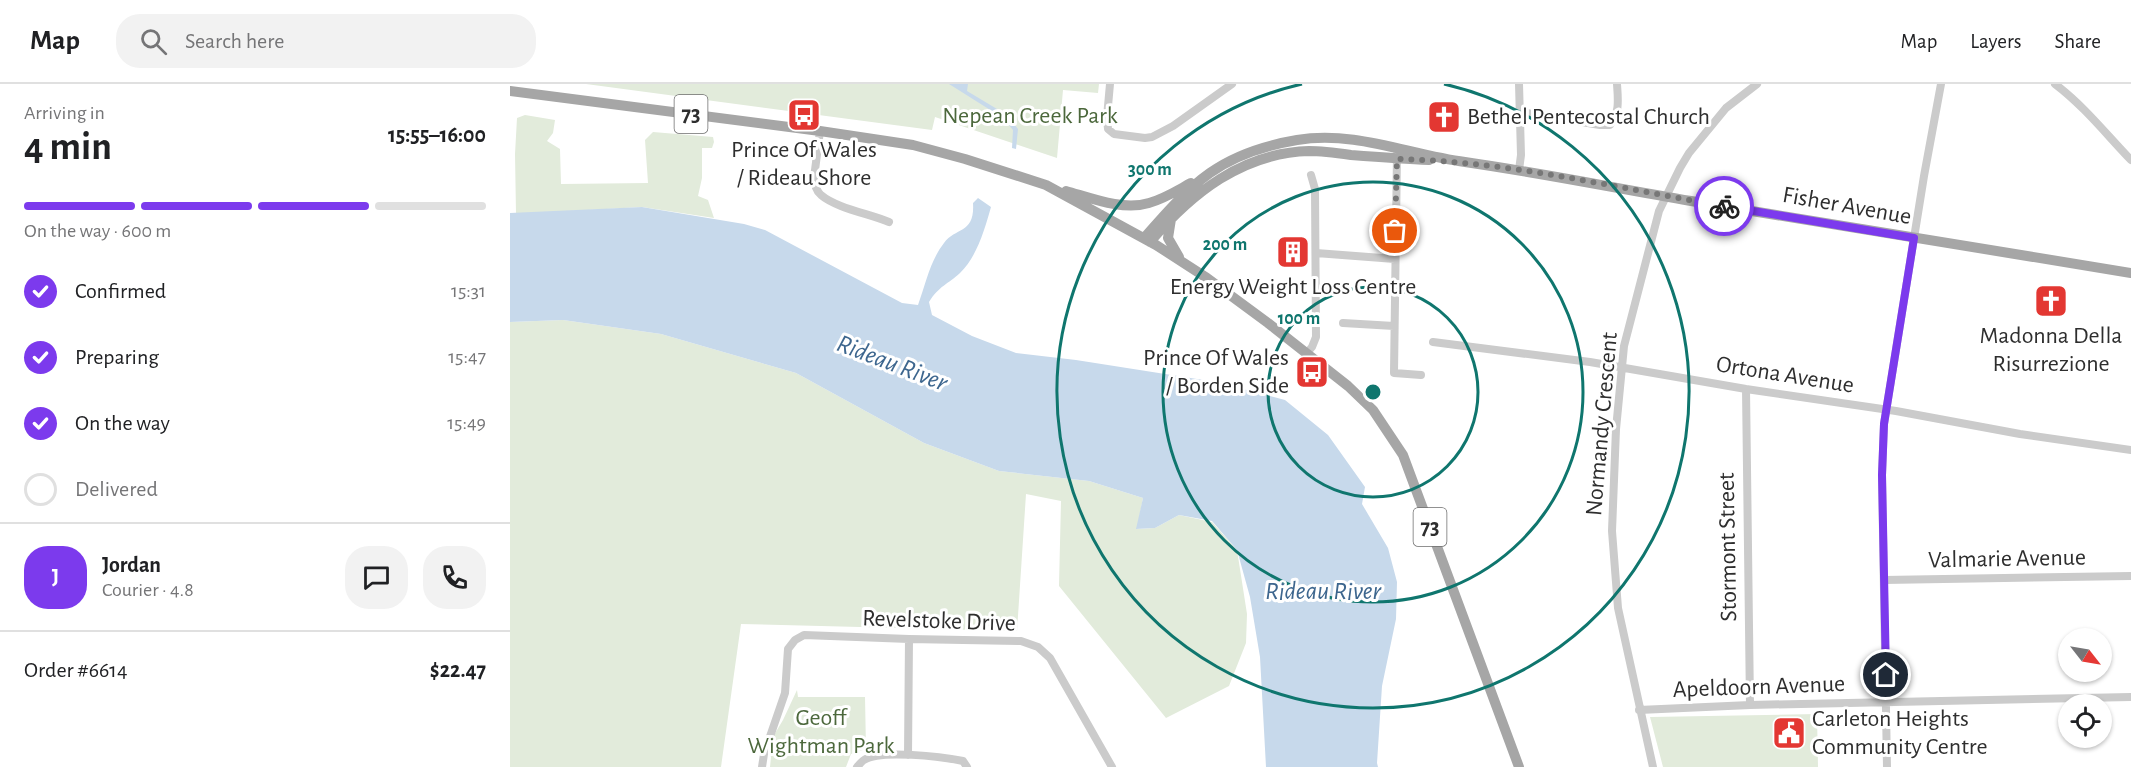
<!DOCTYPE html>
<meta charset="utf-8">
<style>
:root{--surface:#fff;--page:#f2f2f2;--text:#202124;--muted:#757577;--line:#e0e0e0;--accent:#7c3aed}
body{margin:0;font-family:"Alegreya Sans",sans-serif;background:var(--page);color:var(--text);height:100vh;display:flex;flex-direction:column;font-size:22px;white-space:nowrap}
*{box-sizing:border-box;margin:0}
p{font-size:20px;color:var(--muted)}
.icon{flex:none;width:33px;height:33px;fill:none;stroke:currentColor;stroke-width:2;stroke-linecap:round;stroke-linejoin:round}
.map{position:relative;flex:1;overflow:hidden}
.side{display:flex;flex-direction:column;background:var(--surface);width:510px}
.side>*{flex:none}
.needle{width:39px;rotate:121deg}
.tools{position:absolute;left:1548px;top:544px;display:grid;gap:12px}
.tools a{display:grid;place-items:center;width:54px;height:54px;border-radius:50%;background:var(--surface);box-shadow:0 2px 4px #0004;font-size:30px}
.pin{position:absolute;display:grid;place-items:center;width:51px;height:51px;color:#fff;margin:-26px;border:3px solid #fff;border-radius:50%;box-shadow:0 2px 6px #0007}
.courier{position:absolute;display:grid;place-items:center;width:60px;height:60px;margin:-30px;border:4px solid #7c3aed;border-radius:50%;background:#fff;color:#222;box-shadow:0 2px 8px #0007}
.headline em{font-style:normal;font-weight:600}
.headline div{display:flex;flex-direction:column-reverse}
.headline{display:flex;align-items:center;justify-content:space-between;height:102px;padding:0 24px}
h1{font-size:39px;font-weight:600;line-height:45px}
.bar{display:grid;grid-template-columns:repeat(4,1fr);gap:9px 6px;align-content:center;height:72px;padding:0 24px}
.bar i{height:8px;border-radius:4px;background:var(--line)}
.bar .active{background:var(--accent)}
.bar p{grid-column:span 4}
.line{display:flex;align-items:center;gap:15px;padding:0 24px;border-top:2px solid var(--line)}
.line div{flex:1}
.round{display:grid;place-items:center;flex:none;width:63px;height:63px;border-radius:24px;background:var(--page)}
ol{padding:0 24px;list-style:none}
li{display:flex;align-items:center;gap:18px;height:66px}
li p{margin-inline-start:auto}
li .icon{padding:6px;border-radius:50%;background:var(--accent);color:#fff;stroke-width:4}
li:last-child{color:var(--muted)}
li i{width:33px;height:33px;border:3px solid var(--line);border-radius:50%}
header{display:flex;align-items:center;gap:36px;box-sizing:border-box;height:84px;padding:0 30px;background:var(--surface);border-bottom:2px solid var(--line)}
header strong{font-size:28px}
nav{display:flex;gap:33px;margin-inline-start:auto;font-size:21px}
.search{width:420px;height:54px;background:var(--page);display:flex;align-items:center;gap:15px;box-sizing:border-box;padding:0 21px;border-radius:24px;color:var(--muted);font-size:22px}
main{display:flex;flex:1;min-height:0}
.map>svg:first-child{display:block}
</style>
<header>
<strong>Map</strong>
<div class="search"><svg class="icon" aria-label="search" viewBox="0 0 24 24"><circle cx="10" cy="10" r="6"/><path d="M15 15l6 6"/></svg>Search here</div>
<nav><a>Map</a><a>Layers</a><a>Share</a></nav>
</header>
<main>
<section class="side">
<div class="headline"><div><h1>4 min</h1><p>Arriving in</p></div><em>15:55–16:00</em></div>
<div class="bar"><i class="active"></i><i class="active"></i><i class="active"></i><i></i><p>On the way · 600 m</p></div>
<ol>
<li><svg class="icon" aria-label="check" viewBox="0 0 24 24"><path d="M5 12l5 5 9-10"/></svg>Confirmed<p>15:31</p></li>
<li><svg class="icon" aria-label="check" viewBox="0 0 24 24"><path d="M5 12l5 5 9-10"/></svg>Preparing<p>15:47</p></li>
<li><svg class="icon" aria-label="check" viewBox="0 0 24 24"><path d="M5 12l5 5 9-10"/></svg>On the way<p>15:49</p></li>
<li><i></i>Delivered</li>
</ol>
<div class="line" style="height:108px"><b class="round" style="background:var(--accent);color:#fff">J</b><div><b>Jordan</b><p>Courier · 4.8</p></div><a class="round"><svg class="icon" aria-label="chat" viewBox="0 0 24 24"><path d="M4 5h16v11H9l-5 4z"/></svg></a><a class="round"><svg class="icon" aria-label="phone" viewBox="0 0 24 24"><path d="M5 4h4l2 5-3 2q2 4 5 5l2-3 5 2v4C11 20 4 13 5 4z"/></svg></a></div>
<div class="line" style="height:78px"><div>Order #6614</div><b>$22.47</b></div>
</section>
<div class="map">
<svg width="1621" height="683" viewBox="0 0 1621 683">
<rect width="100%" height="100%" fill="#fff"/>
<path fill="#e2ebdb" d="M76 0H589L588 9 553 6 547 74 425 33 422 46Z
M15 31 45 36 43 49 37 57 50 65 51 100 138 99 135 56 143 48 203 53 204 58 202 64H192V94L188 112 198 116 204 134 132 123 6 130 5 70 7 34Z
M53 236 151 250 286 289 414 359 489 387 579 397 633 414 627 445 645 444 669 431 702 438 727 466 737 530 736 559 719 602 656 634 549 502 551 417 516 410 507 547 231 540 211 683H0V238Z
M287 606 288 613H355L356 665 341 670 336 683H260L261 673 258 666 264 651 273 636Z
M1307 630 1308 683H1153L1140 633Z"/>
<path fill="#c7d9eb" d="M439 0H458L457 7 497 31 508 45 506 65 502 64 503 46 493 34Z
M468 114 481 123C475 144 467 173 450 189 438 200 429 202 419 218L422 231 462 252 506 269 566 276 706 298 775 316 818 351 855 403 852 420 878 464 887 498 886 535 872 602 867 679 868 683H756L750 573 740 513 727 466 702 437 669 431 645 444 626 445 633 414 579 397 489 387 414 359 286 289 151 250 53 236 0 238V129L132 123 234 140 255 146 392 219 408 221C416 199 420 177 434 159 446 143 465 150 463 119Z"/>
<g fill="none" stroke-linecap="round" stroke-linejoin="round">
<path stroke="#cbcbcb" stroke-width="8" d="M600 0 597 33 598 45 604 50 635 54 642 53 663 42 722 0
M1545 0C1574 22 1596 50 1621 76
M1010 28 1090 41H1100C1110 29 1108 15 1107 0
M310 47 304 94C305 101 306 107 311 111 326 124 360 130 379 138
M887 70 884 289 911 291
M1009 86 1011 71 1009 0
M806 169 885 175
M833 239 884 242
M923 258 1080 278 1236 305 1386 327 1510 350 1621 366
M796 270 802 263 806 253 805 105 801 91
M1236 305 1240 621
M1374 496 1621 492
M1129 626 1240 621 1621 613
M398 671 399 555
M252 683 254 670 275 609 278 565 285 556 294 551 399 555 511 557 528 563 540 574 602 683
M347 683C349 681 352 677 354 676 370 665 433 673 453 677L457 683
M1143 683 1108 524 1102 447 1106 345 1114 262 1149 127 1170 84 1179 69 1216 24 1247 0
M1377 683 1372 391 1374 340 1414 92 1431 0"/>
<path stroke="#a6a6a6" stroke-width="10" d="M0 7 310 47 403 61 455 75 536 101 646 161 697 194 758 239 838 302 863 326 893 371 1009 683
M556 107C581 114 613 127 639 119 654 115 668 106 681 99
M661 135 658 154 669 173
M634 154C683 98 710 69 787 56 844 46 900 71 955 78 1031 89 1105 104 1181 117 1327 141 1474 165 1621 189
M640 158C682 109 732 69 799 67 813 67 827 69 841 71 867 73 893 75 919 76"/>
</g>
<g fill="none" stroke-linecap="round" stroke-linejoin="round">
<path stroke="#777" stroke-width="6" stroke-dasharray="0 10.8" d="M885 147 887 75C997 77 1106 104 1214 122"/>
<path stroke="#7c3aed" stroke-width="8" d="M1214 122 1404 154 1374 340 1372 391 1376 591"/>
</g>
<g fill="none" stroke="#0f766e" stroke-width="3">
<circle cx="863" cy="308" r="105"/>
<circle cx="863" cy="308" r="210"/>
<path d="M934 0A316 316 0 1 1 792 0"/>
</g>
<defs>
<g id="bus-square" transform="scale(1.725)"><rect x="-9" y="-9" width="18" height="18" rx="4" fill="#e33732" stroke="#fff"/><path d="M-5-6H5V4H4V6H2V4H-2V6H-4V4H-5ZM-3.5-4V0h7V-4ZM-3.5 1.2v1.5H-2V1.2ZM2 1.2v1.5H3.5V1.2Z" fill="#fff"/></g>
<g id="church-square" transform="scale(1.725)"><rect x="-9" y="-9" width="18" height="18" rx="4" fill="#e33732" stroke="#fff"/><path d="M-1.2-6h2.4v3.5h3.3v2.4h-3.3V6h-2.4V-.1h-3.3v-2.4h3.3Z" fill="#fff"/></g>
<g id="building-square" transform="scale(1.725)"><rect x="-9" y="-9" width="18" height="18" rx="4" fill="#e33732" stroke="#fff"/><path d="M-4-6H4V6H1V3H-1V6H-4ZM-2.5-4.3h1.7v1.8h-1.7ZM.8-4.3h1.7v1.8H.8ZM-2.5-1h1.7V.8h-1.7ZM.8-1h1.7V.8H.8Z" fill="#fff"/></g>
<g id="civic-square" transform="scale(1.725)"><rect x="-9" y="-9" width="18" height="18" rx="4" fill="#e33732" stroke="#fff"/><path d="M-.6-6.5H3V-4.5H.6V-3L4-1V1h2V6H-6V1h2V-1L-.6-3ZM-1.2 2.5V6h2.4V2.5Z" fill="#fff"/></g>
</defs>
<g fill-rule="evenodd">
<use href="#bus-square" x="294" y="31"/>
<use href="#church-square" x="934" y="33"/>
<use href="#building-square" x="783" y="168"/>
<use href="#church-square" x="1541" y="217"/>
<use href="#bus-square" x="802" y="288"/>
<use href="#civic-square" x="1279" y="649"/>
</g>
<g text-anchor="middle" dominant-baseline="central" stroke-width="6" stroke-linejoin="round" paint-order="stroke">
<g fill="#fff" stroke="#6d6d6d" stroke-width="1.5">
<rect x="164.5" y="11" width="33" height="38" rx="4.5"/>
<rect x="903.5" y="424" width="33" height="38" rx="4.5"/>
</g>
<g font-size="22" font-weight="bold" fill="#2e2e2e">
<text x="181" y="30">73</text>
<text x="920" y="443">73</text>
</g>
<g font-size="24" fill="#4c683c" stroke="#fff">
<text x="520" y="32">Nepean Creek Park</text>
<text x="311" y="634">Geoff<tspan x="311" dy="28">Wightman Park</tspan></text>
</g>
<g font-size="24" fill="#2e2e2e" stroke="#fff">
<text x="957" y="33" text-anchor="start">Bethel Pentecostal Church</text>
<text x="294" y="66">Prince Of Wales<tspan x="294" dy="28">/ Rideau Shore</tspan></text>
<text x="783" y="203">Energy Weight Loss Centre</text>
<text x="1541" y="252">Madonna Della<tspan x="1541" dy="28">Risurrezione</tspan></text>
<text x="779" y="274" text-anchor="end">Prince Of Wales<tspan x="779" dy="28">/ Borden Side</tspan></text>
<text x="1302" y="635" text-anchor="start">Carleton Heights<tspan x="1302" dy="28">Community Centre</tspan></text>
</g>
<g font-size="24" fill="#2e2e2e" stroke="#fff">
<text transform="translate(1337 122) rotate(10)">Fisher Avenue</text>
<text transform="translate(1275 291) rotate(9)">Ortona Avenue</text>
<text transform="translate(1092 340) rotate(-85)">Normandy Crescent</text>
<text transform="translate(1218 463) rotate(-91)">Stormont Street</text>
<text transform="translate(1497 475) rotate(-1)">Valmarie Avenue</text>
<text transform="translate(429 537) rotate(2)">Revelstoke Drive</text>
<text transform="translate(1249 603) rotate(-2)">Apeldoorn Avenue</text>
</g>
<g font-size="26" font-style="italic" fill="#3d668e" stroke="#fff">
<text transform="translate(382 279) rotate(21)">Rideau River</text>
<text x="813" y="507">Rideau River</text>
</g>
</g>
<circle cx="863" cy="308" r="9" fill="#0f766e" stroke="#fff" stroke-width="3"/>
<g font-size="18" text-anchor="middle" font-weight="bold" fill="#0f766e" stroke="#fff" stroke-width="6" stroke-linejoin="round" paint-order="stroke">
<text x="640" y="91">300 m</text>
<text x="715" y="166">200 m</text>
<text x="789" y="240">100 m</text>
</g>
</svg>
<div class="tools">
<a><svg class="needle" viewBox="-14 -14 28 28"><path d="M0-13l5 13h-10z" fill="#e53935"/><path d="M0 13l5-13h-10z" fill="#757577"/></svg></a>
<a><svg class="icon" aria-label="locate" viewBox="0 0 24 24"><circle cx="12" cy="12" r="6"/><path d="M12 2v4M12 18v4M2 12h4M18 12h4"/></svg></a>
</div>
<div class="pin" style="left:885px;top:147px;background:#ea580c"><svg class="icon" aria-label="bag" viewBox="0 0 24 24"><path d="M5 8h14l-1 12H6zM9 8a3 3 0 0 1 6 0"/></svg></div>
<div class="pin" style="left:1376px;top:591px;background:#1f2937"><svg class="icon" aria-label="home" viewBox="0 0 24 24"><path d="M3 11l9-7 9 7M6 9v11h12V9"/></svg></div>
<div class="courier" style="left:1214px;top:122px"><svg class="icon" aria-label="bike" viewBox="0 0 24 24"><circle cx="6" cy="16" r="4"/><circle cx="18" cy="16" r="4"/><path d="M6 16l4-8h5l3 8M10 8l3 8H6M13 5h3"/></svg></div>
</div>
</main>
